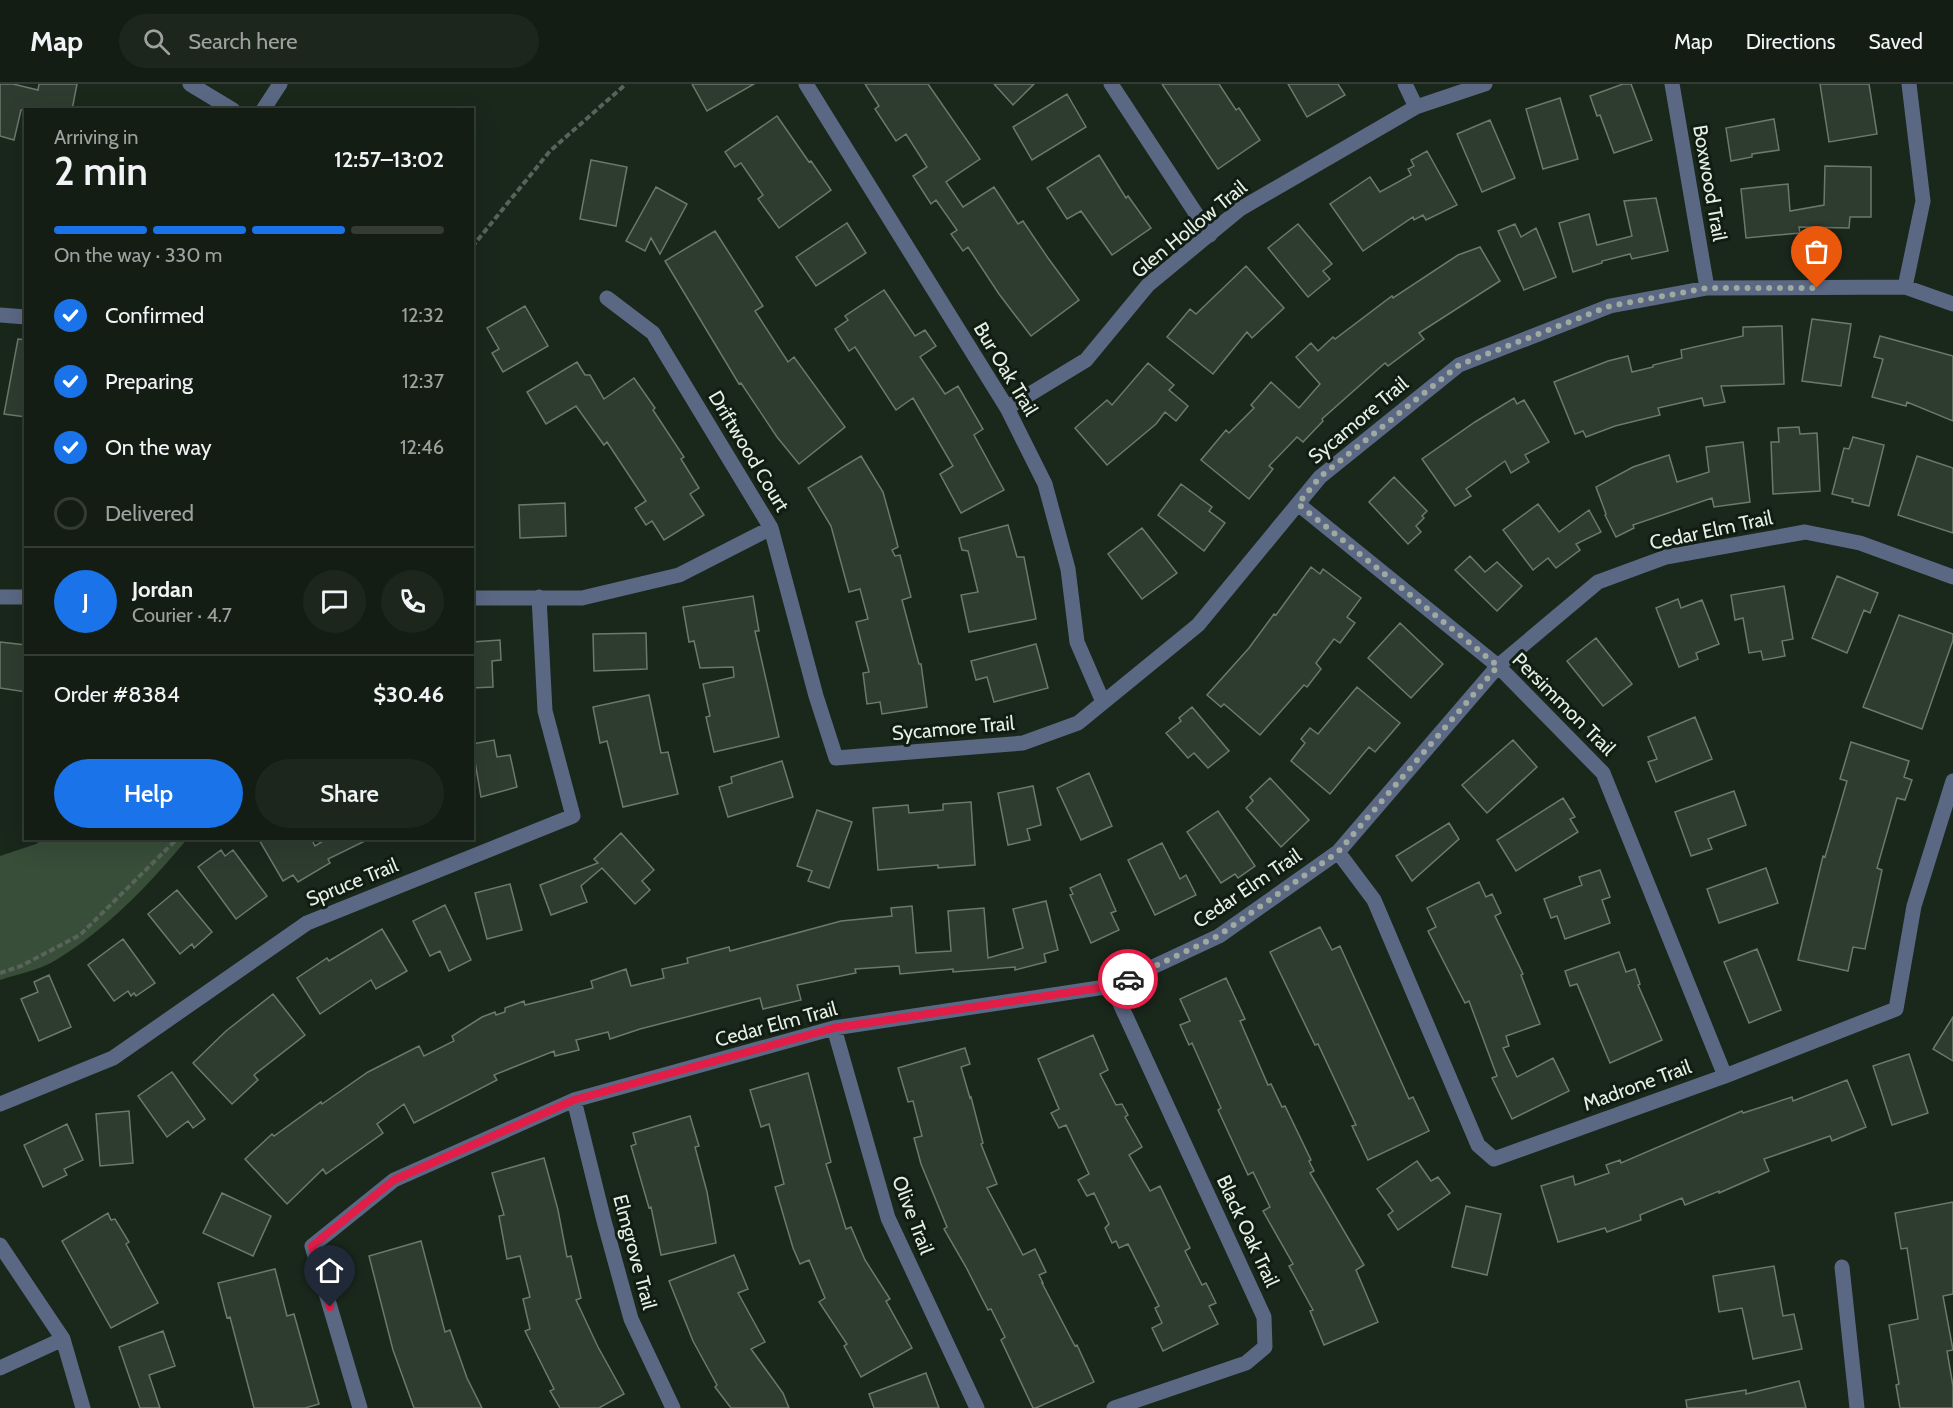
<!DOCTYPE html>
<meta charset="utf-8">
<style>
:root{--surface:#141d14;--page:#1d261d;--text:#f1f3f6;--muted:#9da2a0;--line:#333b34;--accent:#1a73e8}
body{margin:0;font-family:Cabin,sans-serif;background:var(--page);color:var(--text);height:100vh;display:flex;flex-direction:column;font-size:22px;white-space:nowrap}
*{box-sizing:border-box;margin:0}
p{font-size:20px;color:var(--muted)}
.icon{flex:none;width:33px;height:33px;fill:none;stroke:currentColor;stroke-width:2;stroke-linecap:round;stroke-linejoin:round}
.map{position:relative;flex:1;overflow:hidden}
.sheet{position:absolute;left:24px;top:24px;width:450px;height:732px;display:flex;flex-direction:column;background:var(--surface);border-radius:0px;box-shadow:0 6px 24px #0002,0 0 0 2px var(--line)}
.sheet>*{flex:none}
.pin{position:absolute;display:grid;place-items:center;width:51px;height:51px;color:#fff;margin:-62px -26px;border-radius:50% 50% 50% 0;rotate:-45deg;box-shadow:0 0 6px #0007}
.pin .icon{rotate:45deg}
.courier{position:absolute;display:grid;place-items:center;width:60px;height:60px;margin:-30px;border:4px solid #e11d48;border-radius:50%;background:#fff;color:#222;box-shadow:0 2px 8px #0007}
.head em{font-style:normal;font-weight:600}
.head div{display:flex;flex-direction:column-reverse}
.head{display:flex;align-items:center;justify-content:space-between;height:102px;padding:0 30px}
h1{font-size:39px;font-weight:600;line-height:45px}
.bar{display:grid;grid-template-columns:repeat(4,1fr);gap:9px 6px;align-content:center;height:72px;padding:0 30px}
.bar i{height:8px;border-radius:4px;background:var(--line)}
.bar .current{background:var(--accent)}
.bar p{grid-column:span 4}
.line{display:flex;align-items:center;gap:15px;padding:0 30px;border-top:2px solid var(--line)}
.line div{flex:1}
.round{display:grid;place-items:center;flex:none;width:63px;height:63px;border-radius:32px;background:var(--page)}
ol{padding:0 30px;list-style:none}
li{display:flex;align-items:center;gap:18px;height:66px}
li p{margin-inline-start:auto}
li .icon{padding:6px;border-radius:50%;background:var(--accent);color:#fff;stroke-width:4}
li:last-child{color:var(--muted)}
li i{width:33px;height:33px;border:3px solid var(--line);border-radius:50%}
.button{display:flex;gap:12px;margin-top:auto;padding:12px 30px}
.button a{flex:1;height:69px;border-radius:36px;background:var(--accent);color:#fff;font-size:24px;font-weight:600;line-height:69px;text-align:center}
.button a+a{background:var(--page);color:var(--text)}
header{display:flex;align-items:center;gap:36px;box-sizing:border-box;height:84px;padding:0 30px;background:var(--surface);border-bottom:2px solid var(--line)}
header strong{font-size:28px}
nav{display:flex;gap:33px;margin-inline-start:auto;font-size:21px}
.search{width:420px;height:54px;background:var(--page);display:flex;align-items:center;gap:15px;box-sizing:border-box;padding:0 21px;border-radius:33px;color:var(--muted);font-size:22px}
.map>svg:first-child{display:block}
</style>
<header>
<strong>Map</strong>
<div class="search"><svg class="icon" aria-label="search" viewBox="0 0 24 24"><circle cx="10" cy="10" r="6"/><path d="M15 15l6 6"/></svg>Search here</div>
<nav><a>Map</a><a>Directions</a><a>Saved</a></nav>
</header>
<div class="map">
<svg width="1953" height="1324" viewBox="0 0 1953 1324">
<rect width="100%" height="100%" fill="#1a271b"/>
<path fill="#384e39" d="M43 755H187C150 800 107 845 56 876 40 886 18 890 0 896V772L36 760Z"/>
<path fill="#2e3c2f" stroke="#6b796b" stroke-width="1.5" d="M0 0H13L38 6 39 0H77L72 26H21L14 56 0 52Z
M692 0H754L707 27Z
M865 0H928L980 75 946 98 963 123 994 103 1018 140 1023 137 1048 174 1079 216 1031 252 999 210 968 163 963 167 951 150 957 146 936 116 931 120 913 92 927 83 906 50 896 57 875 25 879 22Z
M994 0H1034L1013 21Z
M1162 0H1219L1236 26 1239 24 1260 56 1218 85Z
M1288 0H1338L1345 11 1307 33Z
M1623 0H1631L1652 56 1614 69 1600 31 1597 32 1590 12Z
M1820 0H1869L1877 50 1829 58Z
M1067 10 1086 43 1032 76 1013 43Z
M1560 14 1578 75 1543 85 1526 25Z
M777 32 809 78 811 77 831 106 779 144 758 115 763 111 741 79 735 83 725 68Z
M1774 35 1779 66 1752 70V73L1731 77 1726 44Z
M1490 36 1515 94 1482 108 1457 50Z
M1427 67 1457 121 1426 136 1423 131 1414 136 1413 133 1363 167 1330 120 1370 93 1380 108 1411 91 1408 85 1414 82 1411 76Z
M1099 71 1126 114 1128 112 1151 144 1112 171 1081 127 1067 135 1047 104Z
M591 76 627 83 616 142 580 135Z
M1825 82 1871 83V133H1850L1849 144 1799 143 1800 149 1746 154 1741 105 1788 100 1790 127 1824 121Z
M656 103 687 120 660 170 651 154 645 167 626 157Z
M1656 114 1668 167 1632 175 1630 170 1602 177V179L1573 188 1559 139 1589 130 1597 161 1632 152 1624 117Z
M847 139 866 169 816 202 796 173Z
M1298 140 1332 180 1323 187 1330 195 1308 213 1268 164Z
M1515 140 1521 153 1536 144 1556 193 1524 206 1498 147Z
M715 147 763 222 755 227 788 278 794 273 845 343 799 380 777 353 741 299 739 300 665 177Z
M1480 163 1500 197 1419 249 1424 255 1388 282 1385 279 1322 335 1323 337 1303 358 1297 353 1269 382 1273 385 1249 415 1201 376 1226 346 1229 349 1254 324 1251 321 1271 298 1299 324 1320 300 1296 273 1311 259 1318 267 1333 253 1335 255 1392 212 1393 214 1458 171Z
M1246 182 1284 224 1252 254 1247 248 1213 290 1167 253 1190 225 1196 230Z
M884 206 915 252 925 246 936 262 920 273 945 310 958 302 983 345 974 351 1004 406 961 429 940 390 953 382 913 314 896 326 855 263 849 267 835 245 848 236 845 232Z
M525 222 548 262 503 288 492 269 499 265 487 244Z
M1812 235 1851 240 1841 302 1802 297Z
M1782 242 1784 300 1721 302 1725 318 1704 322 1702 314 1658 324 1660 331 1615 342 1586 353 1583 347 1575 350 1554 298 1608 277 1628 272 1632 288 1653 283V281L1682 274 1681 266 1743 252V243Z
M1880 252 1953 272V337L1907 318 1906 322 1872 313 1883 275 1874 273Z
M18 255 26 256V333L4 330Z
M577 278 585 291H590L604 315 634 294 655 324 653 326 684 373 681 375 699 404 690 410 704 431 664 456 652 437 646 441 635 424 646 417 607 358 604 361 576 322 546 340 527 308Z
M1148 279 1174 301 1169 306 1188 322 1176 337 1165 328 1156 340 1107 381 1075 344 1107 316 1112 321Z
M1514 314 1517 320 1524 316 1549 358 1525 371 1529 378 1511 389 1505 377 1466 405 1471 412 1455 422 1422 375 1475 338Z
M1799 343 1800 350 1817 349 1820 407 1773 410 1771 358H1779L1778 344Z
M1853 353 1884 361 1869 422 1852 418 1853 415 1832 410 1844 364 1849 365Z
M1743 358 1750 418 1714 423 1712 414 1633 441 1634 444 1616 453 1605 431 1606 430 1596 403 1633 383 1669 371 1677 398 1709 388 1706 363Z
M861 372 883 408 896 455 898 463 892 466 895 472 900 471 911 513 902 516 919 580H921L927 623 882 630 880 618 867 620 863 589 869 588 856 538 868 535 860 505 849 508 831 442 808 404Z
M1917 372 1953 384V449L1898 431Z
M1394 393 1427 427 1422 432 1424 434 1416 442 1421 448 1408 460 1369 418Z
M1181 400 1212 423 1209 427 1225 439 1204 467 1158 431Z
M565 419 566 452 520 454 519 421Z
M1538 420 1559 448 1589 426 1601 448 1576 460 1580 466 1556 484 1548 474 1533 486 1503 446Z
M1008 441 1017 473H1024L1036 535 969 548 961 511 978 508 968 467 962 466 959 454Z
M1142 444 1177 489 1142 515 1108 470Z
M1470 472 1485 488 1497 478 1522 502 1497 527 1455 486Z
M1311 483 1320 490 1323 485 1361 514 1347 533 1355 539 1340 559 1334 555 1316 579 1321 585 1307 603 1304 601 1260 651 1224 620 1221 623 1207 611 1249 564 1274 530 1276 531Z
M1837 492 1878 509 1870 529 1864 526 1847 569 1812 554Z
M1784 502 1793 555 1782 557 1785 572 1763 576 1761 567 1749 569 1743 534 1735 536 1731 511Z
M753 512 759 547H755L779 653 714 668 706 633 710 632 703 600 734 593 733 583 700 584 694 557 689 558 683 523Z
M1678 515 1681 524 1702 516 1719 560 1696 569 1698 575 1679 583 1656 524Z
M1899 531 1953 550V556L1922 645 1863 623Z
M1400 539 1443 580 1411 614 1368 574Z
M646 549 647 585 594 587 593 550Z
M1596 554 1632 600 1603 622 1567 577Z
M500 556 501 576 492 577 493 603 472 604V558Z
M0 558 26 561V608L0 604Z
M1036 560 1048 604 994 618 987 593 976 596 971 577Z
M1357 603 1400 639 1375 668 1369 663 1330 710 1291 677 1305 659 1301 655 1310 644 1318 650Z
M649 611 661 669 668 668 678 710 623 723 607 657 600 659 593 623Z
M1192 623 1229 667 1208 684 1194 669 1188 674 1166 649 1181 637 1179 634Z
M1695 633 1712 675 1656 698 1648 678 1657 675 1648 653Z
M494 656 497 673 510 671 517 703 481 713 472 660Z
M1513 656 1537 683 1487 729 1462 701Z
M1851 658 1909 677 1904 693 1912 696 1905 716 1897 714 1877 784 1882 786 1865 865 1853 863 1848 887 1798 876 1823 772 1825 773 1847 697 1840 695Z
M782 677 793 713 728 733 719 703 732 699 731 693Z
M1089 689 1112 742 1081 756 1057 704Z
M1270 694 1309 736 1281 763 1246 724 1253 717 1250 713Z
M1033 702 1041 741 1027 745 1030 756 1008 761 998 709Z
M1734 707 1746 741 1708 755 1712 765 1691 772 1675 728Z
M1563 714 1575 733 1570 735 1578 748 1516 787 1497 756Z
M971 718 975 781 938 784V781L878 786 873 724 908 721 909 729 943 726V720Z
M817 726 852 738 829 804 808 797 812 787 797 782Z
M1218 727 1255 782 1238 794 1235 790 1221 799 1187 748Z
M1449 739 1459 755 1412 797 1396 772Z
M621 749 654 786 642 797 650 806 635 820 602 784 581 802 587 818 551 831 540 801 598 779 594 775Z
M258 754H311L315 762 328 754H371L328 775 330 779 298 798 293 791 283 797Z
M1162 759 1180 795 1186 791 1196 811 1155 831 1128 776Z
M221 766 225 772 233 766 267 812 236 835 198 783Z
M1766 784 1778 819 1719 839 1707 805Z
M1600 786 1610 813 1602 816 1610 839 1565 855 1557 832 1551 834 1544 815 1582 801 1579 793Z
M1100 790 1116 827 1111 829 1119 846 1091 859 1070 811 1073 810 1070 804Z
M1479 798 1486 813 1492 810 1501 829 1495 832 1523 890 1521 891 1540 940 1506 952 1509 962 1503 964 1517 993 1553 974 1569 1007 1512 1035 1492 994 1497 992 1469 917 1465 919 1428 847 1436 843 1427 824Z
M510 800 522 846 487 855 475 809Z
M177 806 212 848 194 864 192 860 180 870 148 830Z
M1046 817 1058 866 1044 870 1046 878 1015 886V883L953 888V885L900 890 899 882 855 885 856 889 797 901 801 916 763 925 760 914 640 945 610 955 608 948 576 956 579 966 555 972 554 967 494 991 497 996 414 1039 404 1020 377 1040 383 1049 326 1090 323 1085 287 1120 245 1075 272 1050 274 1052 321 1018 322 1020 368 988 419 962 424 972 454 957 452 952 482 933 495 928 496 931 505 928V924L524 917 525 921 593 904 591 897 626 885 631 902 664 894 662 885 688 879 687 874 729 863 730 867 841 837 892 832 891 824 912 822 916 869 951 867 948 827 984 824 988 874 1023 864 1013 825Z
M445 821 471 876 449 887 440 867 430 872 413 837Z
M1320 843 1332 866 1340 862 1409 1015 1413 1013 1429 1047 1368 1076 1352 1042 1356 1041 1318 960 1315 961 1270 868Z
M382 845 407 887 376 905 371 896 320 930 297 894 327 874 329 877Z
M123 855 155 899 136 912 134 909 131 912 128 907 114 917 88 881Z
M1757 865 1781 926 1749 939 1724 878Z
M1619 868 1626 888 1635 885 1640 900 1638 901 1662 956 1610 979 1577 900 1570 902 1565 887Z
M49 891 71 943 39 957 21 915 38 908 34 898Z
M1226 894 1245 935 1240 937 1268 1001 1271 1000 1282 1023 1285 1022 1311 1076 1309 1077 1314 1087 1310 1089 1364 1181 1356 1186 1378 1238 1324 1261 1310 1227 1313 1226 1289 1182 1293 1180 1263 1127 1270 1123 1253 1088 1248 1091 1218 1026 1221 1024 1192 959 1189 961 1180 941 1190 937 1180 915Z
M273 910 305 951 254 991 258 996 232 1020 193 979 226 947Z
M1953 933V977L1933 965Z
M1093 951 1108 986 1100 990 1116 1021 1122 1020 1128 1031 1125 1033 1142 1063 1129 1071 1150 1107 1160 1102 1190 1164 1185 1167 1202 1201 1206 1199 1216 1219 1209 1222 1218 1240 1163 1267 1152 1244 1162 1239 1155 1224 1159 1222 1128 1160 1119 1164 1116 1157 1112 1159 1105 1144 1109 1140 1094 1109 1087 1112 1078 1096 1089 1090 1066 1041 1059 1044 1051 1029 1059 1025 1038 975Z
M965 964 970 980 961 983 970 1014 971 1013 983 1059 981 1060 997 1100 987 1104 1023 1171 1035 1165 1046 1188 1039 1191 1043 1199H1042L1075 1262 1077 1261 1094 1298 1036 1324H1033L1001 1256 1005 1253 991 1225 988 1226 966 1183 944 1145 947 1143 921 1080 914 1054 922 1052 913 1017 908 1018 898 984Z
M1909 970 1928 1029 1892 1041 1873 982Z
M172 988 205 1035 193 1044 188 1037 167 1053 138 1012Z
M808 989 831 1078 826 1080 846 1145 851 1143 865 1176 890 1215 886 1217 912 1264 861 1293 844 1262 847 1260 819 1218 825 1214 809 1176 800 1180 793 1164 775 1103 784 1100 769 1040 761 1043 750 1006Z
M1847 996 1866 1043 1832 1057 1830 1052 1764 1075 1769 1087 1719 1109V1107L1685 1121 1682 1114 1640 1131 1641 1136 1607 1148 1605 1144 1558 1158 1541 1102 1573 1092 1575 1101 1609 1089 1606 1081 1620 1076 1621 1079 1742 1027 1743 1029 1792 1013 1793 1017Z
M129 1027 133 1079 100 1082 96 1030Z
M690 1032 699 1062 695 1063 707 1108 716 1159 661 1171 651 1123 649 1124 631 1062 636 1060 633 1049Z
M67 1040 83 1076 64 1085 67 1091 43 1103 24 1061Z
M544 1074 558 1126 567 1173 571 1172 581 1214 576 1216 598 1263 624 1310 599 1324H560L550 1307 554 1305 525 1247 530 1245 523 1215 530 1213 520 1172 507 1175 499 1132 504 1131 492 1089Z
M1417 1077 1431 1097 1438 1093 1450 1109 1398 1146 1388 1131 1393 1127 1377 1105Z
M222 1109 271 1132 253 1172 203 1149Z
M1953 1118V1210L1943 1212 1953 1266 1947 1267 1953 1302V1324H1900L1896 1301 1899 1300 1889 1241 1918 1235 1907 1164 1901 1165 1895 1129Z
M1466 1122 1501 1130 1487 1191 1452 1183Z
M108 1129 111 1136 115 1135 129 1158 126 1160 158 1219 111 1244 62 1157Z
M421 1157 445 1248 450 1246 467 1294 482 1324H414L393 1266 369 1172Z
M734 1171 748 1205 738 1209 765 1258 751 1265 783 1309 789 1324H731L715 1303 717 1301 693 1257 669 1197Z
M1774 1182 1783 1232 1794 1230 1802 1265 1753 1275 1742 1224 1719 1228 1713 1192Z
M275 1185 287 1232 294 1230 319 1320 305 1324H254L230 1233 227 1234 218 1199Z
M163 1247 175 1282 149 1291 160 1324H140L119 1263Z
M926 1289 939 1324H874L869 1310Z
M1799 1297 1806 1324H1687L1686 1316 1746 1306V1310Z"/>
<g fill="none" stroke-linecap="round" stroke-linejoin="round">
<path stroke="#586459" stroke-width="4" stroke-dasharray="6 3" stroke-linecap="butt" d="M472 163 550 67 626 0
M0 889 21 882 80 851 178 754"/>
<path stroke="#5b6884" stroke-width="15" d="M190 0 233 26
M806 0 1007 324 1045 400 1068 485 1077 558 1103 618
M1111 0 1210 151
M1405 0 1416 23
M1672 0 1707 204
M263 26 280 0
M1905 203 1923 117 1909 0
M607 214 653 249 771 444 816 612 836 674 1023 659 1078 639 1198 541 1320 393 1459 281 1610 222 1707 204 1905 203 1953 220
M0 231 26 233
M1007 324 1086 276 1148 201 1240 125 1416 23 1485 0
M1298 420 1498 582 1603 689 1725 992
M0 513H26
M472 514H582L679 491 771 444
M1338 768 1374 816 1478 1061 1494 1075 1725 992 1896 925 1914 822 1953 697
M1112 902 1264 1233 1265 1263 1246 1279 1114 1324
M834 944 888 1134 977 1324
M574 1016 604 1137 631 1235 673 1324
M0 1020 113 974 307 839 573 732 545 627 539 513
M0 1161 63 1255 83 1324
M1842 1183 1857 1324
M0 1284 63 1255
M360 1324 312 1162 394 1096 574 1016 834 944 1112 902 1219 852 1338 768 1498 582 1598 498 1666 473 1805 448 1860 459 1953 493"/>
</g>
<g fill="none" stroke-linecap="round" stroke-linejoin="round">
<path stroke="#9fa99f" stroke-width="6" stroke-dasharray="0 10.8" d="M1128 895 1218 852 1338 768 1498 582 1298 420 1320 393 1459 281 1610 222 1707 204H1817"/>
<path stroke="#e11d48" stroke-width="8" d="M330 1223 312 1162 394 1096 574 1016 834 944 1112 902 1128 895"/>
</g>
<g text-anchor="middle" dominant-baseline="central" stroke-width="6" stroke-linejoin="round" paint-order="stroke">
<g font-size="20" fill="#e6efe6" stroke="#111d12">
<text transform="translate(1710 99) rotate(80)">Boxwood Trail</text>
<text transform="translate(1189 145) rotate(-39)">Glen Hollow Trail</text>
<text transform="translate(1006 285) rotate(59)">Bur Oak Trail</text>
<text transform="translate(1358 336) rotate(-40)">Sycamore Trail</text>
<text transform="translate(749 367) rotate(59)">Driftwood Court</text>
<text transform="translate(1711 446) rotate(-12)">Cedar Elm Trail</text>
<text transform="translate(1564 620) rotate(45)">Persimmon Trail</text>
<text transform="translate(953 644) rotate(-5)">Sycamore Trail</text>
<text transform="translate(352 798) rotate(-22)">Spruce Trail</text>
<text transform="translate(1247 804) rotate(-34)">Cedar Elm Trail</text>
<text transform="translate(776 940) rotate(-15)">Cedar Elm Trail</text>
<text transform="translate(1637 1001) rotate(-20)">Madrone Trail</text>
<text transform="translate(913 1131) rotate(69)">Olive Trail</text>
<text transform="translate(1248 1147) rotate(65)">Black Oak Trail</text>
<text transform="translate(635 1168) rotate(75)">Elmgrove Trail</text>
</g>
</g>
</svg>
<div class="pin" style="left:1817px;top:204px;background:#ea580c"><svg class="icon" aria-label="bag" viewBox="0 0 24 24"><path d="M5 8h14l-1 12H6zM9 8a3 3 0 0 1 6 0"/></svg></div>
<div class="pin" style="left:330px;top:1223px;background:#1f2937"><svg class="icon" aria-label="home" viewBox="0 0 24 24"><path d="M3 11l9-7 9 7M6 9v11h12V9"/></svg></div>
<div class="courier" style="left:1128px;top:895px"><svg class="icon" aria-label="car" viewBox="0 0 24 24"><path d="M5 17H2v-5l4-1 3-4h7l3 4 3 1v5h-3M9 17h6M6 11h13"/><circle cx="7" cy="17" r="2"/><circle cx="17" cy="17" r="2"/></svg></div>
<section class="sheet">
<div class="head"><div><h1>2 min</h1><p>Arriving in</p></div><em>12:57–13:02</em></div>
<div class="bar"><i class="current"></i><i class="current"></i><i class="current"></i><i></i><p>On the way · 330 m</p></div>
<ol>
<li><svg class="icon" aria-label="check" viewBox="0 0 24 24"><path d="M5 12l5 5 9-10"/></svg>Confirmed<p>12:32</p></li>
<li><svg class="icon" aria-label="check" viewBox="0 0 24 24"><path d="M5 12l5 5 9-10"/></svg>Preparing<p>12:37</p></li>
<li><svg class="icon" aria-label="check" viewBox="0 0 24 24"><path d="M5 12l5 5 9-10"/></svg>On the way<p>12:46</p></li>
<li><i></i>Delivered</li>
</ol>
<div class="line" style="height:108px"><b class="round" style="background:var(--accent);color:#fff">J</b><div><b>Jordan</b><p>Courier · 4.7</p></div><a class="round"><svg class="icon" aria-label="chat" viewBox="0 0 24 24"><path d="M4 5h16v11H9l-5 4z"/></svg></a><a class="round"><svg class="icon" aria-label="phone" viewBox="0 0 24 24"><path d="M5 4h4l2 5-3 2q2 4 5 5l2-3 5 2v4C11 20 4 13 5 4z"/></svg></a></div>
<div class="line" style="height:78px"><div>Order #8384</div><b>$30.46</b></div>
<div class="button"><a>Help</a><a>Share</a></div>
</section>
</div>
